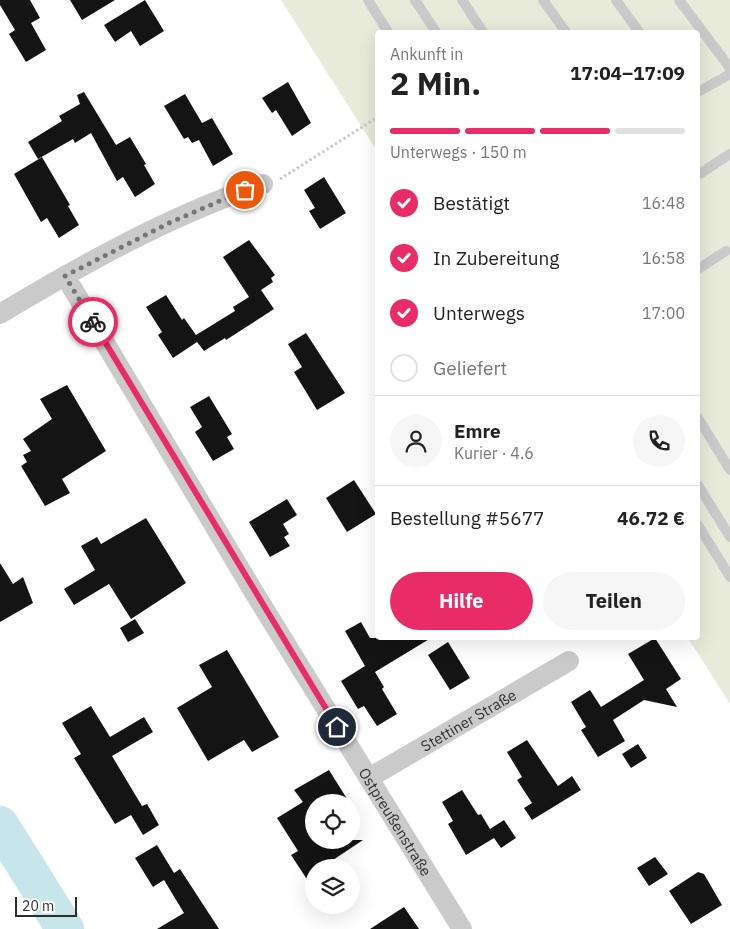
<!DOCTYPE html>
<html lang="de">
<meta charset="utf-8">
<style>
:root{--surface:#fff;--page:#f6f6f6;--text:#222;--muted:#767676;--line:#e0e0e0;--accent:#e92b67}
body{margin:0;font-family:"IBM Plex Sans",sans-serif;background:var(--page);color:var(--text);height:100vh;display:flex;flex-direction:column;font-size:19px;white-space:nowrap}
*{box-sizing:border-box;margin:0}
p{font-size:16px;color:var(--muted)}
.icon{flex:none;width:28px;height:28px;fill:none;stroke:currentColor;stroke-width:2;stroke-linecap:round;stroke-linejoin:round}
.map{position:relative;flex:1;overflow:hidden}
.drawer{position:absolute;left:375px;top:30px;width:325px;height:610px;display:flex;flex-direction:column;background:var(--surface);border-radius:5px;box-shadow:0 5px 20px #0002}
.drawer>*{flex:none}
.tools{position:absolute;left:305px;top:794px;display:grid;gap:10px}
.tools a{display:grid;place-items:center;width:55px;height:55px;border-radius:50%;background:var(--surface);box-shadow:0 5px 20px #0002;font-size:25px}
.scale{position:absolute;left:15px;bottom:12px;width:62px;box-sizing:border-box;padding-left:5px;border:2px solid #2d2d2d;border-top:0;font-size:14px;line-height:18px;white-space:nowrap;color:#2d2d2d;-webkit-text-stroke:4px #fff;paint-order:stroke}
.pin{position:absolute;display:grid;place-items:center;width:42px;height:42px;color:#fff;margin:-21px;border:2px solid #fff;border-radius:50%;box-shadow:0 1px 5px #0007}
.courier{position:absolute;display:grid;place-items:center;width:50px;height:50px;margin:-25px;border:4px solid #e92b67;border-radius:50%;background:#fff;color:#222;box-shadow:0 1px 6px #0007}
.overview em{font-style:normal;font-weight:700}
.overview div{display:flex;flex-direction:column-reverse}
.overview{display:flex;align-items:center;justify-content:space-between;height:85px;padding:0 15px}
h1{font-size:32px;font-weight:700;line-height:38px}
.bar{display:grid;grid-template-columns:repeat(4,1fr);gap:8px 5px;align-content:center;height:60px;padding:0 15px}
.bar i{height:6px;border-radius:4px;background:var(--line)}
.bar .active{background:var(--accent)}
.bar p{grid-column:span 4}
.line{display:flex;align-items:center;gap:12px;padding:0 15px;border-top:1px solid var(--line)}
.line div{flex:1}
.round{display:grid;place-items:center;flex:none;width:52px;height:52px;border-radius:26px;background:var(--page)}
ol{padding:0 15px;list-style:none}
li{display:flex;align-items:center;gap:15px;height:55px}
li p{margin-inline-start:auto}
li .icon{padding:5px;border-radius:50%;background:var(--accent);color:#fff;stroke-width:4}
li:last-child{color:var(--muted)}
li i{width:28px;height:28px;border:2px solid var(--line);border-radius:50%}
.cta{display:flex;gap:10px;margin-top:auto;padding:10px 15px}
.cta a{flex:1;height:58px;border-radius:30px;background:var(--accent);color:#fff;font-size:20px;font-weight:700;line-height:58px;text-align:center}
.cta a+a{background:var(--page);color:var(--text)}
.map>svg:first-child{display:block}
</style>
<div class="map">
<svg width="730" height="929" viewBox="0 0 730 929">
<rect width="100%" height="100%" fill="#fff"/>
<path fill="#e8ebda" d="M281 0H730V704L688 638H698V32H378L377 151Z"/>
<g fill="none" stroke-linecap="round" stroke-linejoin="round">
<path stroke="#c6e6ec" stroke-width="38" d="M0 825 65 929"/>
</g>
<path fill="#141414" d="M0 0H30L40 18 31 23 46 50 26 62 9 34 15 30 0 5Z
M70 0H115L82 20Z
M145 0 164 31 140 46 131 31 115 42 104 25Z
M288 82 311 123 292 136 276 110 272 113 262 98Z
M84 92 116 145 130 137 146 164 144 165 155 184 135 197 123 177 117 181 91 133 75 143 73 139 38 159 28 142 62 121 59 116 80 104 77 95Z
M185 94 202 123 212 118 233 154 213 166 199 140 192 143 188 137 184 139 164 106Z
M42 157 70 205 68 206 79 225 59 238 47 218 41 222 14 174Z
M324 177 346 213 320 229 309 211 315 208 304 190Z
M249 240 275 275 271 278 273 282 261 290 274 309 226 340 225 338 204 351 197 342 173 358 158 335 162 332 146 307 166 295 182 320 184 318 196 335 235 311 233 307 249 297 223 257Z
M306 333 345 393 317 410 294 372 302 367 288 344Z
M67 385 106 451 62 479 70 493 45 506 21 466 27 462 23 455 31 451 23 439 52 419 40 399Z
M209 396 232 434 227 437 234 449 213 461 195 432 202 427 190 407Z
M354 480 376 514 347 532 326 498Z
M287 499 297 515 283 524 289 534 284 537 290 546 270 557 249 522Z
M146 518 186 583 131 619 109 584 74 605 64 589 95 570 81 546 97 537 101 544Z
M0 563 13 584 23 577 33 603 0 622Z
M135 619 144 633 128 642 120 628Z
M361 622 370 638H431L375 672 384 687 382 689 397 714 377 726 364 706 358 709 341 681 365 666 345 631Z
M655 638 681 679 666 689 677 707 644 700 613 720 625 741 598 757 581 730 586 727 571 702 590 690 601 707 644 680 628 654Z
M448 642 470 678 450 690 428 655Z
M227 650 279 737 252 752 244 740 208 761 177 708 212 687 199 665Z
M91 706 110 737 144 717 153 732 112 756 142 806 147 804 159 825 143 835 131 815 115 824 74 758 81 754 62 723Z
M527 740 558 786 572 776 581 790 532 820 524 808 532 803 517 780 522 777 507 752Z
M638 744 647 758 631 768 622 754Z
M329 770 349 802H314V840H363L321 868H314V890L291 855 298 851 277 818 303 802 294 790Z
M462 790 478 815 481 814 490 829 504 820 516 838 501 848 494 838 466 855 448 824 453 821 442 802Z
M157 845 174 873 180 869 219 929H157L184 913 164 880 153 887 135 858Z
M655 857 668 874 649 886 637 868Z
M698 872 704 874 722 905 691 924 669 891Z
M404 907 419 929H370Z"/>
<g fill="none" stroke-linecap="round" stroke-linejoin="round">
<path stroke="#cacaca" stroke-width="3" stroke-dasharray="2.5 2.5" stroke-linecap="butt" d="M280 179 378 117"/>
<path stroke="#cacaca" stroke-width="10" d="M368 0 388 32
M415 0 436 32
M462 0 483 32
M543 0 566 32
M616 0 639 32
M679 0 730 68
M698 92 730 74
M698 175 730 154
M698 269 726 251
M698 418 730 470
M698 485 730 537
M698 525 730 577"/>
<g stroke="#cacaca" stroke-width="20">
<path id="s1" d="M65 276 255 594 462 929"/>
<path d="M0 314C83 264 171 215 263 184"/>
<path id="s2" d="M369 778 569 661"/>
</g>
</g>
<g fill="none" stroke-linecap="round" stroke-linejoin="round">
<path stroke="#767676" stroke-width="5" stroke-dasharray="0 9" d="M93 322 65 276 169 223 245 190"/>
<path stroke="#e92b67" stroke-width="6" d="M93 322 337 727"/>
</g>
<g text-anchor="middle" dominant-baseline="central" stroke-width="5" stroke-linejoin="round" paint-order="stroke">
<g font-size="15" fill="#2d2d2d" stroke="#fff">
<text stroke="none"><textPath href="#s2" startOffset="115">Stettiner Straße</textPath></text>
<text stroke="none"><textPath href="#s1" startOffset="638">Ostpreußenstraße</textPath></text>
</g>
</g>
</svg>
<div class="tools">
<a><svg class="icon" aria-label="locate" viewBox="0 0 24 24"><circle cx="12" cy="12" r="6"/><path d="M12 2v4M12 18v4M2 12h4M18 12h4"/></svg></a>
<a><svg class="icon" aria-label="layers" viewBox="0 0 24 24"><path d="M12 4l9 5-9 5-9-5zM3 14l9 5 9-5"/></svg></a>
</div>
<div class="scale">20 m</div>
<div class="pin" style="left:245px;top:190px;background:#ea580c"><svg class="icon" aria-label="bag" viewBox="0 0 24 24"><path d="M5 8h14l-1 12H6zM9 8a3 3 0 0 1 6 0"/></svg></div>
<div class="pin" style="left:337px;top:727px;background:#1f2937"><svg class="icon" aria-label="home" viewBox="0 0 24 24"><path d="M3 11l9-7 9 7M6 9v11h12V9"/></svg></div>
<div class="courier" style="left:93px;top:322px"><svg class="icon" aria-label="bike" viewBox="0 0 24 24"><circle cx="6" cy="16" r="4"/><circle cx="18" cy="16" r="4"/><path d="M6 16l4-8h5l3 8M10 8l3 8H6M13 5h3"/></svg></div>
<section class="drawer">
<div class="overview"><div><h1>2 Min.</h1><p>Ankunft in</p></div><em>17:04–17:09</em></div>
<div class="bar"><i class="active"></i><i class="active"></i><i class="active"></i><i></i><p>Unterwegs · 150 m</p></div>
<ol>
<li><svg class="icon" aria-label="check" viewBox="0 0 24 24"><path d="M5 12l5 5 9-10"/></svg>Bestätigt<p>16:48</p></li>
<li><svg class="icon" aria-label="check" viewBox="0 0 24 24"><path d="M5 12l5 5 9-10"/></svg>In Zubereitung<p>16:58</p></li>
<li><svg class="icon" aria-label="check" viewBox="0 0 24 24"><path d="M5 12l5 5 9-10"/></svg>Unterwegs<p>17:00</p></li>
<li><i></i>Geliefert</li>
</ol>
<div class="line" style="height:90px"><a class="round"><svg class="icon" aria-label="person" viewBox="0 0 24 24"><circle cx="12" cy="8" r="4"/><path d="M4 21q1-7 8-7t8 7"/></svg></a><div><b>Emre</b><p>Kurier · 4.6</p></div><a class="round"><svg class="icon" aria-label="phone" viewBox="0 0 24 24"><path d="M5 4h4l2 5-3 2q2 4 5 5l2-3 5 2v4C11 20 4 13 5 4z"/></svg></a></div>
<div class="line" style="height:65px"><div>Bestellung #5677</div><b>46.72 €</b></div>
<div class="cta"><a>Hilfe</a><a>Teilen</a></div>
</section>
</div>
